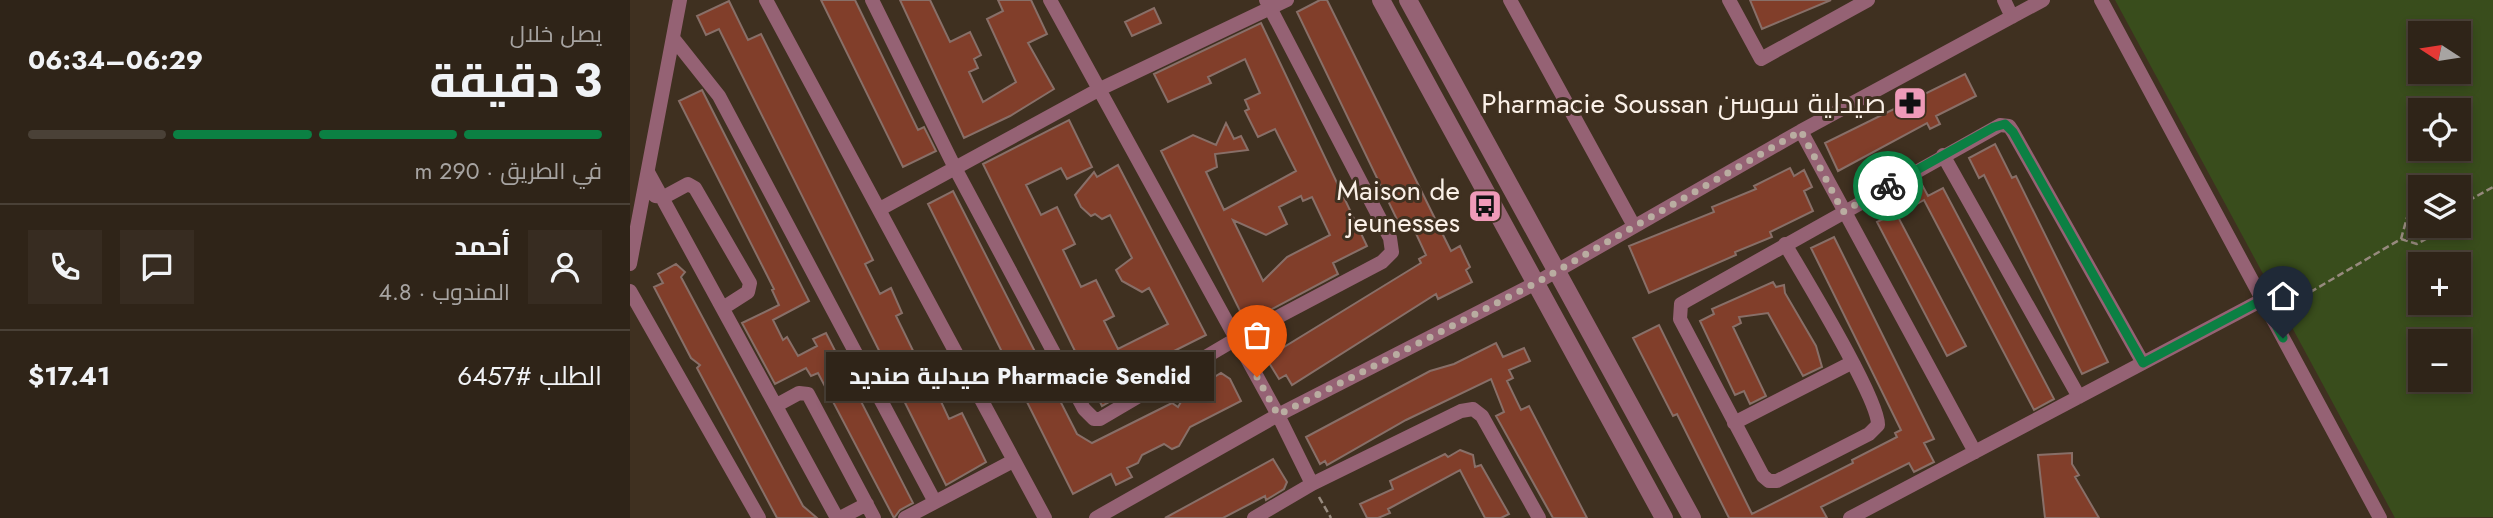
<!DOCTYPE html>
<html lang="ar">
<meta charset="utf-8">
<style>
:root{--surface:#2f2418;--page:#372c21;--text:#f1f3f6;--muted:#a7a4a2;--line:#4a4137;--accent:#0b8043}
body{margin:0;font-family:Jost,Cairo,sans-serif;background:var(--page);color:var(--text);direction:rtl;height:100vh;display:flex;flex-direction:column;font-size:26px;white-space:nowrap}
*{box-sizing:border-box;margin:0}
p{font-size:23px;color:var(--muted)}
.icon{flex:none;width:38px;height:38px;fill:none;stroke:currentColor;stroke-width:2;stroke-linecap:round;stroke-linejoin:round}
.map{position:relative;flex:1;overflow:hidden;direction:ltr}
.details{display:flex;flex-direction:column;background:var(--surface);width:630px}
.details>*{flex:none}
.needle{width:46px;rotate:282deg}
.fabs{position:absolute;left:1778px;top:21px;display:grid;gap:14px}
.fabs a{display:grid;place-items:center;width:63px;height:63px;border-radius:0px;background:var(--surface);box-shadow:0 4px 10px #0003,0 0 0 2px var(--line);font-size:35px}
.pin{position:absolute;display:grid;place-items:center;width:60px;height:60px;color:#fff;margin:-72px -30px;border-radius:50% 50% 50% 0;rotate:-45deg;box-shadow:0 0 7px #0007}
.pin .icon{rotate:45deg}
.courier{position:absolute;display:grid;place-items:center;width:70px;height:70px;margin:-35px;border:5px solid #0b8043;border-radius:50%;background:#fff;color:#222;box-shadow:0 2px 9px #0007}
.bubble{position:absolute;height:49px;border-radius:0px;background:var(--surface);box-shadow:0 4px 10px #0003,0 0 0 2px var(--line);font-size:23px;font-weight:700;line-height:49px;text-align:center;direction:rtl}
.head em{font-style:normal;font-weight:700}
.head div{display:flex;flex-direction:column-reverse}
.head{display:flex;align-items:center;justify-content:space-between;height:119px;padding:0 28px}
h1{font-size:46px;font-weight:700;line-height:52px}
.bar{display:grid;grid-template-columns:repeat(4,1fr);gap:10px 7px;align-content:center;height:84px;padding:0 28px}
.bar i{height:9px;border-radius:5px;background:var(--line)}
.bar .on{background:var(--accent)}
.bar p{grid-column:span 4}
.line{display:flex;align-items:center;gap:18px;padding:0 28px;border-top:2px solid var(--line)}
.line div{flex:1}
.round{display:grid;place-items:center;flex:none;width:74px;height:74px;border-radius:0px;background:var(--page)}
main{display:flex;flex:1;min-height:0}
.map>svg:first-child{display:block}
</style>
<main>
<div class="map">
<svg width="1863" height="518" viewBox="0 0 1863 518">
<rect width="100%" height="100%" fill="#3f3020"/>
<path fill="#394d1c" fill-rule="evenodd" d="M1485 0H1863V517L1765 518ZM1790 33H1829V72H1790ZM1790 110H1829V149H1790ZM1790 187H1829V226H1790ZM1790 264H1829V303H1790ZM1790 341H1829V380H1790Z"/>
<path fill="#813e2a" stroke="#886f68" stroke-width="2" fill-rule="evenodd" d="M191 0H225L288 130 294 127 306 151 273 167Z
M270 0H300L320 42 340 32 351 55 344 59 348 68 339 72 353 102 386 82 357 19 373 11 368 0H401L417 34 398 43 424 89 380 116 334 138Z
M690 0H697L821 251 830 246 840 267 836 270 842 282 808 299 806 294 662 385 656 375 649 379 636 358 791 263 789 259 796 255 783 227 773 232 667 12Z
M1120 0H1201L1132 29Z
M99 1 118 40 131 34 243 260 235 264 250 294 261 288 272 313 266 316 292 369 301 364 313 390 307 393 319 419 332 413 356 462 316 485 89 29 76 35 67 16Z
M524 8 531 23 502 36 495 22Z
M631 23 737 246 703 263 708 274 616 323 531 151 563 135 586 145 596 123 604 139 611 136 618 150 585 154 587 167 576 172 594 210 666 171 645 129 628 137 615 111 619 109 615 100 630 93 615 59 578 77 581 83 538 102 524 74ZM671 196 673 201 682 197 700 235 657 257 633 281 603 220 636 235 657 224 649 207Z
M1335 74 1346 96 1306 116 1310 124 1300 129 1297 123 1208 171 1195 143Z
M72 90 179 301 143 320 153 340 157 337 168 356 187 346 183 339 196 333 283 503 270 510 264 518 188 373 181 376 176 368 145 384 112 323 149 305 142 290 144 289 49 101Z
M439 120 462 167 437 179 431 168 396 185 411 215 427 207 445 244 433 250 451 287 466 280 484 316 474 321 488 349 538 324 519 288 512 292 492 281 486 270 502 258 480 215 472 219 465 214 461 216 451 207 445 195 464 172 467 177 488 165 576 335 538 354 543 365 472 406 353 164Z
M1365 144 1382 178 1386 176 1478 362 1452 374 1354 175 1349 178 1339 158Z
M1160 168 1164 176 1174 170 1182 187 1174 191 1183 211 1140 232 1142 237 1105 252 1106 255 1019 293 999 246 1084 212 1082 207 1126 189 1124 186Z
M1290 181 1298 196 1313 188 1424 399 1404 410 1294 200 1267 215 1336 346 1317 356 1247 222 1259 216 1252 202Z
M323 191 447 434 462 443 542 403 548 407 555 395 591 373 600 379 611 401 560 427 549 446 542 449 534 444 512 455 508 463 497 468 502 477 486 485 481 474 443 494 298 204Z
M1204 237 1304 439 1294 443 1304 462 1284 472 1279 463 1191 507 1197 518H1099L1047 414 1043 416 1003 338 1029 325 1122 514 1223 463 1222 460 1267 437 1265 433 1271 430 1181 248Z
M46 264 55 272 51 277 173 506 187 518H147L67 368 70 365 61 358 24 287 33 283 28 274Z
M1143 282 1146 287 1154 285 1155 293 1186 346 1192 367 1173 376 1138 313 1109 317 1111 323 1103 327 1136 396 1120 404 1114 391 1105 395 1070 321 1084 314 1082 309Z
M866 343 873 357 894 348 900 361 879 370 883 378 877 381 891 410 899 406 957 518H923L866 416 874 412 861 379 776 420 697 465 695 461 690 464 676 437 800 371 824 364Z
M830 450 843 455 845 467 851 465 879 514 871 518H855L830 470 758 509 760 513 748 518H737L730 504 763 489 760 481 815 454 818 457Z
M1442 453V464L1449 475 1445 477 1469 518H1415L1408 455Z
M643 459 657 482 654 489 636 500 635 496 593 518H535Z"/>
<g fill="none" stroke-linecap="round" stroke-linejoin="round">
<path stroke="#978a7e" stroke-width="2.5" stroke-dasharray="7 3.5" stroke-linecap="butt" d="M1829 206 1863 187
M1771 239 1787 244 1796 239 1800 226
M1653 308 1771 239 1778 214 1790 216
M689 497 701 518"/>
<path stroke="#956274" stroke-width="14" d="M136 0 415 518
M242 0 325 168 454 409 464 419H470L606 339 752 262 762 252 760 238 636 0
M420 0 648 415 682 484
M880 0 1004 226
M1099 0 1131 59 1238 0
M1374 0 1382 17
M1471 0 1750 518
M43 38 89 96 305 502
M1171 131 1345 452
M1313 155 1449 397
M18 172 207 518
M25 196 34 197 58 184 65 188 120 283 118 292 93 308
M250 209 468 90 657 0
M1155 244C1173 275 1249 399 1248 425L1239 434 1147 481H1139L1133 476 1050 319 1051 304 1056 301 1370 125 1379 126 1383 132 1513 363
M0 264 50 0
M0 291 129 518
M147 405 169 393 178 394 244 518
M1104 423 1221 363
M210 518 237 504
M275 518 383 461
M466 518 648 415 904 284 1171 131 1413 0
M624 518 682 484 831 411 843 409 852 416 909 518
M1220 518 1632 300"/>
<path stroke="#956274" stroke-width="18" d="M751 0 1034 518
M778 0 1062 518"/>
</g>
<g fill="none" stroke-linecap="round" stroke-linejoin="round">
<path stroke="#b9ada1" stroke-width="7" stroke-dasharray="0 12.6" d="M627 377 648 415 904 284 1171 131 1213 212 1258 186"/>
<path stroke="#0b8043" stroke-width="9" d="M1258 186 1364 127 1375 124 1383 132 1513 363 1632 300 1653 338"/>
</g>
<defs>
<g id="pharmacy-square" transform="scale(1.75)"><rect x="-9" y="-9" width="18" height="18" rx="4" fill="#ef9ab8" stroke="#3f3020"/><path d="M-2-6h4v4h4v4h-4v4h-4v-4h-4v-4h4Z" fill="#111"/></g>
<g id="bus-square" transform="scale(1.75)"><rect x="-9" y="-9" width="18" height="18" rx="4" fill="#ef9ab8" stroke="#3f3020"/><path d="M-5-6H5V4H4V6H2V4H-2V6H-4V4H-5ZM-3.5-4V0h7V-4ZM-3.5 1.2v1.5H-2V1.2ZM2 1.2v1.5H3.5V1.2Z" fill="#111"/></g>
</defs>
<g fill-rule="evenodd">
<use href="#pharmacy-square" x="1280" y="103"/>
<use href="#bus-square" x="855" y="206"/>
</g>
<g text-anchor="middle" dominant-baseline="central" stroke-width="6" stroke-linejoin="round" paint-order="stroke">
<g font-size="28" fill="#faf0e7" stroke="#3f3020" text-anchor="end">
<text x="1256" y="103">Pharmacie Soussan صيدلية سوسن</text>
<text x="830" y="190">Maison de<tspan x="830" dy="32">jeunesses</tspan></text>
</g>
</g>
</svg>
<div class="fabs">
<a><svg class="needle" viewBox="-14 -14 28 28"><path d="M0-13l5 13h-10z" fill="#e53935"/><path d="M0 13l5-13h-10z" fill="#a7a4a2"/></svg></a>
<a><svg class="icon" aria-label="locate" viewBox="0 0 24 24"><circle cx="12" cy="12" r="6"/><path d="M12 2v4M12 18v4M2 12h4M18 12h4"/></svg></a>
<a><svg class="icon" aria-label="layers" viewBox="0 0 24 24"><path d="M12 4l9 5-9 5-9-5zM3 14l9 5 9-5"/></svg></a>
<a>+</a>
<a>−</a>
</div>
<div class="pin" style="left:627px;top:377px;background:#ea580c"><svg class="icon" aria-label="bag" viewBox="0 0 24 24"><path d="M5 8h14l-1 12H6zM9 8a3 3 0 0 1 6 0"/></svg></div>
<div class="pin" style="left:1653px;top:338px;background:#1f2937"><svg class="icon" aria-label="home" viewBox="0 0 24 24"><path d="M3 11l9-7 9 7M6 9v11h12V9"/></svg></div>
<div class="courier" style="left:1258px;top:186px"><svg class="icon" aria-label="bike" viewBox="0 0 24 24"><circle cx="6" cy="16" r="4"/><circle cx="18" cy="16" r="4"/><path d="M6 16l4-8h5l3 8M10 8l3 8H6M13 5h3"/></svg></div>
<div class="bubble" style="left:196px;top:352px;width:388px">Pharmacie Sendid صيدلية صنديد</div>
</div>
<section class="details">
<div class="head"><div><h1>3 دقيقة</h1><p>يصل خلال</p></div><em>06:29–06:34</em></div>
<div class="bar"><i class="on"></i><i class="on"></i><i class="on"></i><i></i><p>في الطريق · 290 m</p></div>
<div class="line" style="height:126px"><a class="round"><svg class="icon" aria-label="person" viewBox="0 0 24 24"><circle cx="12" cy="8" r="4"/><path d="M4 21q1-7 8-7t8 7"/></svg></a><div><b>أحمد</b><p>المندوب · 4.8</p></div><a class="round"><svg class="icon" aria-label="chat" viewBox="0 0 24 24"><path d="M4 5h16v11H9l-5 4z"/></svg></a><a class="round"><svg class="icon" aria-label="phone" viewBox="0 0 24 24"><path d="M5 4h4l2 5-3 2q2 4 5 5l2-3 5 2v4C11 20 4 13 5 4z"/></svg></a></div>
<div class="line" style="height:91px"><div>الطلب #6457</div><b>$17.41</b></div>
</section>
</main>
